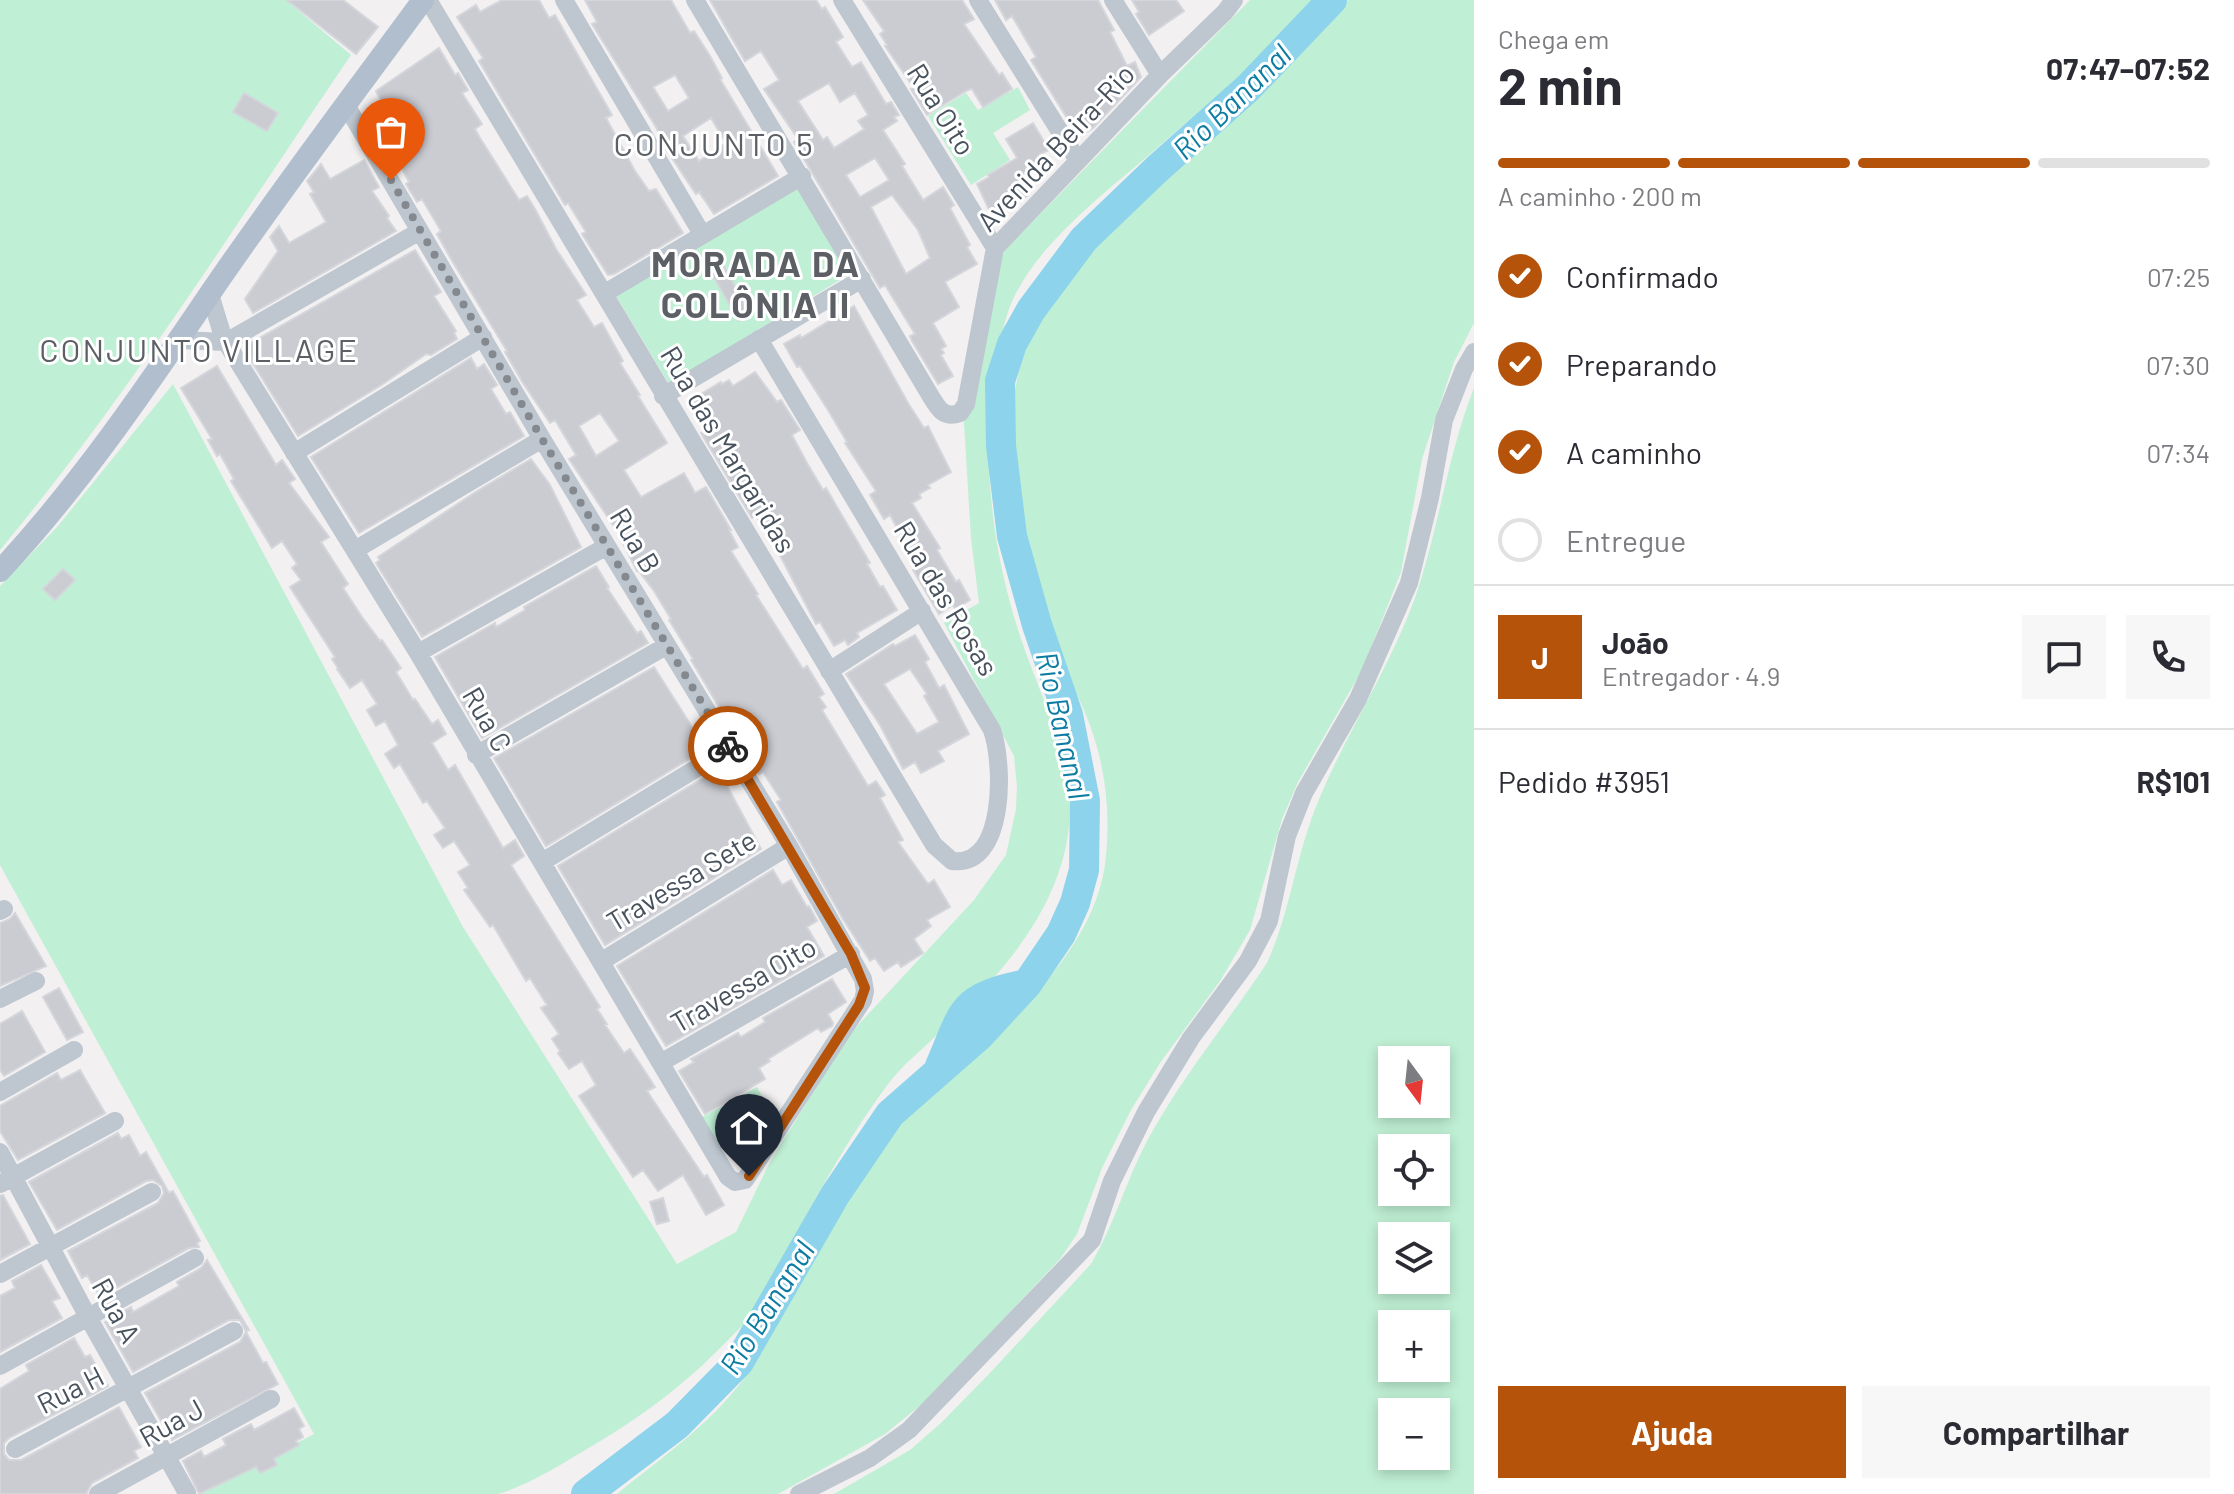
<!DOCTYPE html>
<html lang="pt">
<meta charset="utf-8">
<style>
:root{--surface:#fff;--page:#f7f7f7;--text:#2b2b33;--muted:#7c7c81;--line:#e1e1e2;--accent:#b45309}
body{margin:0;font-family:Barlow,sans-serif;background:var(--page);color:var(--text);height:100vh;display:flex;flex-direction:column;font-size:30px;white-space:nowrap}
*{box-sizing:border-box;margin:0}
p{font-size:26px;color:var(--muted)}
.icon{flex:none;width:44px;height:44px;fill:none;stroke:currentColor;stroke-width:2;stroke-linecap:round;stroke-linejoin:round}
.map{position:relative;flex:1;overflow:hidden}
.drawer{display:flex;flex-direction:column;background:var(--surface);width:760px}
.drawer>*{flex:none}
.needle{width:52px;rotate:165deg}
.controls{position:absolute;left:1378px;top:1046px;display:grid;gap:16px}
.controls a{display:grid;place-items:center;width:72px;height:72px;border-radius:0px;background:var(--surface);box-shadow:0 4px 12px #0003;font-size:40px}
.pin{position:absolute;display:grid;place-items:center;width:68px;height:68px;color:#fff;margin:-82px -34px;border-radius:50% 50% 50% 0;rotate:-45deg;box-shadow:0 0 8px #0007}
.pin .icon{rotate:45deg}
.courier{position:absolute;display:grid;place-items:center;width:80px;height:80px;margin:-40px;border:6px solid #b45309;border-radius:50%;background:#fff;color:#222;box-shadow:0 2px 10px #0007}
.headline em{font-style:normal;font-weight:700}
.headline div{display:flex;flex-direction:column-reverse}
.headline{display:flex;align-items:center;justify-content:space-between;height:136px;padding:0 24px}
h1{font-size:52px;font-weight:700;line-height:60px}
.bar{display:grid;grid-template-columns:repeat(4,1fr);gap:12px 8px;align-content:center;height:96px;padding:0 24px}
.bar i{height:10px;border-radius:6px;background:var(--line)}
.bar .current{background:var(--accent)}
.bar p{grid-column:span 4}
.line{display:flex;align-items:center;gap:20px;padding:0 24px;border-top:2px solid var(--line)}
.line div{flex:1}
.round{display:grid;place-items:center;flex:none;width:84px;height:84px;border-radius:0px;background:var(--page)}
ol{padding:0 24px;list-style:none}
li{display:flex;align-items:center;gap:24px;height:88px}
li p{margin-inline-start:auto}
li .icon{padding:8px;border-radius:50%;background:var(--accent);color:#fff;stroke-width:4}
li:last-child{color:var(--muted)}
li i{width:44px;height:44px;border:4px solid var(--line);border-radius:50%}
.action{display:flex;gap:16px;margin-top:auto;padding:16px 24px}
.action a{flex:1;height:92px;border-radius:0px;background:var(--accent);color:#fff;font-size:32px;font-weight:700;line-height:92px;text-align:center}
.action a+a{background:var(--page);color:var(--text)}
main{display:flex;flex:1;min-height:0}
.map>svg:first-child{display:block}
</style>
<main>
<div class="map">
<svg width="1474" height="1494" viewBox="0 0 1474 1494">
<rect width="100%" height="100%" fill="#f2f0f0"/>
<path fill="#bfefd4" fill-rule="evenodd" d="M0 0H286L351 55C237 222 130 394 0 550Z
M1250 0H1312C1266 58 1204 106 1149 155 1101 196 1026 253 1007 315 976 419 987 538 1021 639 1039 692 1071 755 1070 810 1068 901 1004 973 941 1031 923 1049 904 1063 888 1084 853 1131 823 1184 795 1236 784 1259 775 1282 761 1303 753 1316 741 1327 730 1338 684 1386 639 1419 582 1452 555 1468 528 1485 498 1494H201L314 1434 0 865V586L58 526 173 384 463 927 677 1264 736 1232 770 1162 847 1037 974 900 1006 855 1016 809 1017 786 1014 756 944 623 979 603 971 538 964 423 999 259 1006 249Z
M1348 0H1474V323L1454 362 1422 459 1401 572 1362 670 1298 782 1282 819 1250 930 1220 981 1160 1063 1131 1110 1102 1168 1077 1234 1060 1259 927 1400 885 1434 778 1494H617C661 1458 709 1425 743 1380 760 1351 778 1323 793 1294 819 1245 843 1195 876 1150 904 1112 943 1086 977 1053 1032 1000 1099 936 1106 856 1111 806 1104 757 1084 710 1072 683 1057 656 1048 627 1023 549 996 437 1023 358 1052 272 1122 214 1188 156 1222 127 1254 97 1286 66 1306 46 1333 25 1348 0Z
M1018 87 1030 110 993 133 1010 160 971 185 928 116 966 93 978 110Z
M797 184 848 275 669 384 616 296Z
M1474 388V1494H834L910 1450 941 1423 990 1373 1091 1264C1114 1225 1126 1181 1147 1141 1181 1078 1228 1022 1267 963 1289 915 1295 862 1314 812 1342 739 1388 672 1415 598 1439 529 1447 456 1474 388ZM1436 1060V1104H1392V1060ZM1392 1148H1436V1192H1392ZM1392 1236H1436V1280H1392ZM1392 1324H1436V1368H1392ZM1392 1412H1436V1456H1392Z
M757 1087 772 1115 718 1145 702 1117Z"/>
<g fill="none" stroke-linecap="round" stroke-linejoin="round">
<path stroke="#8dd3ec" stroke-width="30" d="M940 1066C965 1009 959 998 1027 984
M586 1494 677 1425 739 1362 835 1195 890 1114 979 1036 1027 984 1061 934 1075 903 1084 870 1085 801 1068 715 1037 625 1012 536 1001 446 1000 381 1012 344 1031 310 1084 239 1157 169 1248 88 1332 0"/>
</g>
<path fill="#caccd2" stroke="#d4d6db" stroke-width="2" fill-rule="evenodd" d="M287 0H343L378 27 356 54Z
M502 0H539L549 18 555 15 612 115 606 118 635 171 649 191 656 189 683 233 614 274 608 275 596 256 582 234 586 232 568 203 565 205 479 61 483 58 457 17 476 5 480 12Z
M585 0H671L690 33 694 31 710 56 722 78 720 79 778 176 714 214 699 192 696 194 666 149 656 127 592 24 597 22ZM675 75 689 98 668 111 653 87ZM711 118 726 143 699 161 683 136Z
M710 0H816L822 9 825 7 843 37 836 42 852 67 861 62 886 104 891 102 899 115 894 117 897 121 883 130 905 164 902 166 923 200 943 187 954 205 950 208 970 245 967 247 977 264 945 282 959 307 933 323 946 346 941 349 944 353 941 355 953 376 938 384 912 341 910 336 915 334 885 285 880 288 794 142 798 139 764 89 779 80 761 51 745 61ZM829 83 840 102 855 93 868 115 858 121 864 129 834 148 827 137 823 140 798 101ZM875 158 889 180 860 197 846 175ZM892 195 918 230 930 258 906 274 871 207Z
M863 0H962L974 19 964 24 999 75 1002 73 1012 89 983 107 972 89 968 90 927 115 911 89 914 88 885 46 887 45 880 34 884 31Z
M995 0H1098L1114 30 1110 32 1127 66 1135 62 1141 77 1093 128 1079 137 1031 60 1036 57 1012 16 1006 20Z
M1132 0H1176L1184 11 1149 35 1136 14 1139 12Z
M439 48 455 75 458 73 468 90 462 93 482 124 475 129 480 138 519 200 527 196 535 209 556 249 586 295 577 300 594 327 602 323 623 361 620 363 640 395 638 396 667 443 624 470 641 497 684 473 695 493 706 487 731 530H729L738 547 731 551 758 594 756 595 803 669 807 666 824 694 819 697 826 707 822 710 868 786 876 781 885 795 880 798 903 840 898 842 928 884 934 880 950 907 927 920 931 926 914 939 923 953 901 967 898 962 884 971 875 958 870 961 843 919 777 802 781 800 763 772 759 774 691 660 693 659 669 620 671 619 654 591 638 570 637 571 617 531 569 459 576 455 555 420 550 423 523 383 505 352 507 351 451 259 437 234 441 231 422 199 417 202 406 184 409 182 370 109 382 102 376 91ZM600 413 619 441 596 456 579 426Z
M244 93 278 113 267 131 233 112Z
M1033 123 1049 150 1040 154 1043 159 1026 168 1028 172 1018 177 1027 196 991 214 977 184 989 177 988 175 1017 158 1006 139Z
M364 160 379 187 372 191 389 216 387 218 396 231 253 313 245 299 278 251 270 237 279 226 289 243 326 222 310 194 314 192 307 181 321 164 330 179Z
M415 250 441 292 434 296 456 331 454 333 457 339 431 355 426 354 383 384 298 436 252 362 247 345Z
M720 260 751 315 739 321 708 267Z
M854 306 908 403 924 428 928 426 951 472 928 485 930 488 919 494 921 498 912 503 940 548 937 550 956 582 959 580 970 600 955 609 953 605 939 614 913 570 918 566 890 515 884 519 870 495 876 491 845 443 847 442 828 410 800 366 797 367 784 344 800 335 801 338Z
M471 358 477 369 484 364 497 385 491 389 506 414 510 412 524 436 359 533 311 457Z
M217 366 276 465 282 460 295 479 289 483 329 537 321 542 348 584 343 588 362 617 380 641 382 640 401 668 396 672 413 700 415 699 432 724 438 720 446 734 432 743 448 770 455 765 503 848 515 840 524 856 511 865 600 1007 597 1009 607 1024 605 1025 624 1053 630 1049 646 1073 655 1087 647 1091 704 1177 707 1175 724 1205 706 1215 683 1175 658 1191 643 1170 633 1177 579 1096 596 1085 582 1061 569 1069 558 1053 560 1051 552 1039 559 1034 541 1008 547 1005 530 978 526 981 493 925 490 927 464 890 468 888 458 872 470 865 454 841 443 848 434 835 445 828 427 801 423 803 400 764 394 768 385 754 398 745 385 721 376 726 367 710 377 704 362 680 350 688 337 669 338 668 332 659 335 657 290 587 301 580 292 568 297 564 282 541 272 548 231 481 234 479 220 454 217 456 208 440 212 439 181 388Z
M755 372 777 402 781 400 800 430 792 435 807 463 823 490 826 488 840 512 870 563 867 564 880 587 883 586 897 610 857 633 859 637 848 645 845 640 834 646 820 622 816 624 776 548 756 516 752 518 701 433 708 429 691 400 721 382 722 384 729 380 733 386Z
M531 459 550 485 581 547 422 637 376 563 380 560 378 557 474 493Z
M596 566 609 587 607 588 637 633 641 631 648 643 482 738 435 657 495 623 496 627 525 610 524 607Z
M63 569 75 580 55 600 43 589Z
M915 635 929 659 925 662 939 688 944 685 969 734 938 751 944 761 921 773 915 762 903 769 880 725 846 674 893 644 895 646ZM910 669 927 694 924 696 939 722 917 734 884 684Z
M654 667 689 722 704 750 546 846 494 758Z
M715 771 724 786 726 784 761 849 605 945 558 866Z
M773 870 782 885 791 880 807 907 809 906 817 921 807 927 824 956 666 1046 617 966Z
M15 913 46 966 0 986V923L10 919Z
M832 979 846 1002 828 1014 833 1023 832 1026 821 1032 818 1028 768 1059 770 1061 759 1068 765 1079 705 1114 679 1071 694 1062 691 1059 738 1033 741 1037 765 1022 763 1018Z
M59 988 83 1032 67 1040 43 997Z
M22 1011 45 1052 4 1076 0 1070V1024Z
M80 1070 105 1113 18 1160 0 1131V1106L57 1073 61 1080Z
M118 1133 121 1139 129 1135 140 1156 146 1152 169 1193 173 1191 200 1241 197 1243 199 1247 189 1248 100 1297 87 1275 82 1278 68 1251 158 1203 164 1193 162 1186 153 1180 146 1181 57 1230 29 1182Z
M3 1195 30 1244 0 1260V1196Z
M663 1198 669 1221 657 1224 650 1202Z
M207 1260 249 1330 246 1331 240 1320H229L133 1372 105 1322 131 1307 133 1312 179 1286 177 1282 201 1268Z
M41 1265 60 1298 52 1301 62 1318 0 1352V1296L15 1288 12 1281Z
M246 1332 263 1363 266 1362 278 1384 172 1440 145 1393 240 1342Z
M74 1338 85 1357 90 1355 108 1386 9 1438 4 1443V1454L9 1460H21L119 1407 141 1447 134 1451 138 1458 92 1483 86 1494H0V1389L29 1371 26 1365Z
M294 1408 304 1426 299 1429 303 1437 296 1441 299 1445 274 1459 277 1465 260 1473 256 1467 199 1494 183 1461 201 1451 204 1457 226 1445 223 1439 251 1424 254 1430Z"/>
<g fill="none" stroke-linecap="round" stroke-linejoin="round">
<path stroke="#bec6cf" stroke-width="18" d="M428 0 934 845 952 861C1006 868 1004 764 992 730L759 339
M564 0 702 234
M695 0 930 395C938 408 943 419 960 413L966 404 995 248 1160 75 1225 12 1234 0
M842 0 995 248
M978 0 1077 159
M1113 0 1160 75
M605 293 802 176
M210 294 224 340
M180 340 226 342 418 653 728 1177 735 1182 745 1180 863 1000 865 991 863 979 789 846 542 439 346 105
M226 342 420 231
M663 396 862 279
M294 453 483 337
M355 550 542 439
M418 653 607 546
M829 671 922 611
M476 755 666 646
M542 862 730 748
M0 911 4 909
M602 961 789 846
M0 999 36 981
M662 1062 851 954
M0 1092 74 1050
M0 1152 89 1319 187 1493
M0 1184 115 1121
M0 1274 152 1192
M0 1366 195 1258
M15 1449 234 1331
M98 1494 271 1399
M799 1494 870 1458 909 1430 1092 1240 1112 1181 1146 1112 1191 1038 1248 961 1269 921 1287 836 1304 793 1358 699 1409 583 1430 498 1444 420 1464 369 1474 352"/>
<path stroke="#b0bece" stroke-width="22" d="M0 571C79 486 144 391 209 295 277 195 351 98 423 0"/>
</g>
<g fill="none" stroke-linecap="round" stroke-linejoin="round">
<path stroke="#848990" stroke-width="8" stroke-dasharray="0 14.4" d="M391 180 542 439 728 746"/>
<path stroke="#b45309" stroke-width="10" d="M728 746 851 954 865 988 859 1005 749 1176"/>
</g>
<g text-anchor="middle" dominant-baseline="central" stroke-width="6" stroke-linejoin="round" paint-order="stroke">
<g font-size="28" fill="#48525d" stroke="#fff">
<text transform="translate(942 109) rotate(58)">Rua Oito</text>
<text transform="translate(1055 147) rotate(-47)">Avenida Beira-Rio</text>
<text transform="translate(729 449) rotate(59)">Rua das Margaridas</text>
<text transform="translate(636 540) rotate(59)">Rua B</text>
<text transform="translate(947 598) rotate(59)">Rua das Rosas</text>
<text transform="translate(488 719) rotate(60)">Rua C</text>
<text transform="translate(681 880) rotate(-31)">Travessa Sete</text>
<text transform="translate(743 984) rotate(-30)">Travessa Oito</text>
<text transform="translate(117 1310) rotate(61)">Rua A</text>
<text transform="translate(70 1389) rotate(-27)">Rua H</text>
<text transform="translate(171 1422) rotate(-29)">Rua J</text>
</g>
<g font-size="30" font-style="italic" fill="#0d7ca3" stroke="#fff">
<text transform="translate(1231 101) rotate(-44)">Rio Bananal</text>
<text transform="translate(1064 725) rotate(77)">Rio Bananal</text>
<text transform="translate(766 1307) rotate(-58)">Rio Bananal</text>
</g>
<g font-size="32" letter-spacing="2" fill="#5c6065" stroke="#fff">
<text x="714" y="143">CONJUNTO 5</text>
<text x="199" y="349">CONJUNTO VILLAGE</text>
</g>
<g font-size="36" font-weight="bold" letter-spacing="2" fill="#5c6065" stroke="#fff">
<text x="756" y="262">MORADA DA<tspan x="756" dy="41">COLÔNIA II</tspan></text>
</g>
</g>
</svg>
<div class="controls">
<a><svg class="needle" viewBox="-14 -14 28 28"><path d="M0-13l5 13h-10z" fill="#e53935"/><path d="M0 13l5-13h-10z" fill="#7c7c81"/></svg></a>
<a><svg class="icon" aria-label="locate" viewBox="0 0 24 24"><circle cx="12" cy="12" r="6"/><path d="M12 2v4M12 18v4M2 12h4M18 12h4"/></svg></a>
<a><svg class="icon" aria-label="layers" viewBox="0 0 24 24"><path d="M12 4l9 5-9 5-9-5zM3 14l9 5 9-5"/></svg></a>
<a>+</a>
<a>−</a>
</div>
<div class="pin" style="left:391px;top:180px;background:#ea580c"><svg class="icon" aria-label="bag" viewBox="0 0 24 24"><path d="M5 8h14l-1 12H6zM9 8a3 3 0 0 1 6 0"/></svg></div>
<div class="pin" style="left:749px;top:1176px;background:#1f2937"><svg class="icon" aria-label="home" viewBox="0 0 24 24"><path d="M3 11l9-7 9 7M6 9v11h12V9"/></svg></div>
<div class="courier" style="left:728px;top:746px"><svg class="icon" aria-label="bike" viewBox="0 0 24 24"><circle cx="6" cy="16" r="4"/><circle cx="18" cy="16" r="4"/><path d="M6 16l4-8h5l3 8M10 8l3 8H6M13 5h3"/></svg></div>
</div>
<section class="drawer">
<div class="headline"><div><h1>2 min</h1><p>Chega em</p></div><em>07:47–07:52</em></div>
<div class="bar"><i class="current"></i><i class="current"></i><i class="current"></i><i></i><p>A caminho · 200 m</p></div>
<ol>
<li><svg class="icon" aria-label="check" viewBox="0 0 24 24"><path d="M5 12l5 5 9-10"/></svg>Confirmado<p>07:25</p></li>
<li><svg class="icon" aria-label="check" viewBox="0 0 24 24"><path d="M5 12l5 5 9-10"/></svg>Preparando<p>07:30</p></li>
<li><svg class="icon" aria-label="check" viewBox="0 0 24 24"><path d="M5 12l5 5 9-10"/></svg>A caminho<p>07:34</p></li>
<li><i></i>Entregue</li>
</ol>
<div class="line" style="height:144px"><b class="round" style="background:var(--accent);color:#fff">J</b><div><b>João</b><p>Entregador · 4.9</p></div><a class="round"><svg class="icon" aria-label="chat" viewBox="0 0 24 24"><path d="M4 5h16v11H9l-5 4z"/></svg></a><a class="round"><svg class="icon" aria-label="phone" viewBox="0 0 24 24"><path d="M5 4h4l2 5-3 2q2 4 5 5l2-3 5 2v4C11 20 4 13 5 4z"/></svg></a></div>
<div class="line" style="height:104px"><div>Pedido #3951</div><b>R$101</b></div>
<div class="action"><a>Ajuda</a><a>Compartilhar</a></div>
</section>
</main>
